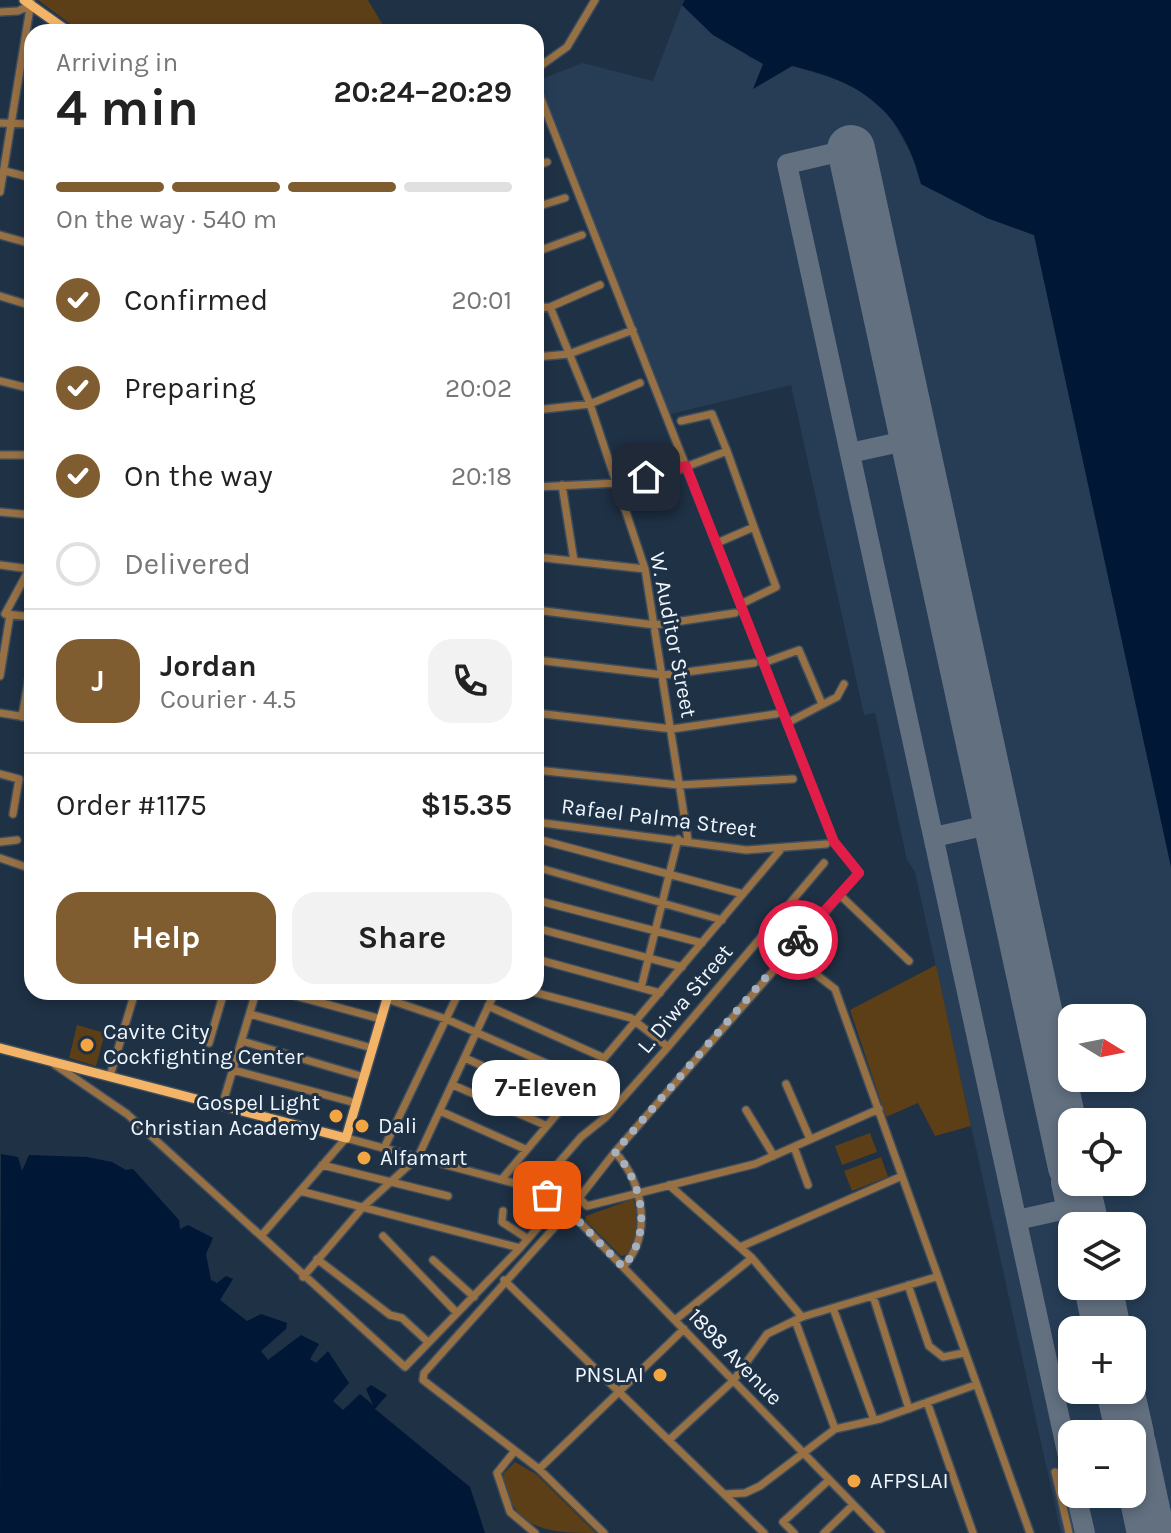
<!DOCTYPE html>
<meta charset="utf-8">
<style>
:root{--surface:#fff;--page:#f2f2f2;--text:#222;--muted:#767676;--line:#e0e0e0;--accent:#805d30}
body{margin:0;font-family:Karla,sans-serif;background:var(--page);color:var(--text);height:100vh;display:flex;flex-direction:column;font-size:30px;white-space:nowrap}
*{box-sizing:border-box;margin:0}
p{font-size:26px;color:var(--muted)}
.icon{flex:none;width:44px;height:44px;fill:none;stroke:currentColor;stroke-width:2;stroke-linecap:round;stroke-linejoin:round}
.map{position:relative;flex:1;overflow:hidden}
.side{position:absolute;left:24px;top:24px;width:520px;height:976px;display:flex;flex-direction:column;background:var(--surface);border-radius:24px;box-shadow:0 4px 12px #0003}
.side>*{flex:none}
.needle{width:52px;rotate:100deg}
.buttons{position:absolute;left:1058px;top:1004px;display:grid;gap:16px}
.buttons a{display:grid;place-items:center;width:88px;height:88px;border-radius:16px;background:var(--surface);box-shadow:0 4px 12px #0003;font-size:40px}
.pin{position:absolute;display:grid;place-items:center;width:68px;height:68px;color:#fff;margin:-34px;border-radius:16px;box-shadow:0 4px 12px #0006}
.courier{position:absolute;display:grid;place-items:center;width:80px;height:80px;margin:-40px;border:6px solid #e11d48;border-radius:50%;background:#fff;color:#222;box-shadow:0 2px 10px #0007}
.bubble{position:absolute;height:56px;border-radius:24px;background:var(--surface);box-shadow:0 4px 12px #0003;font-size:26px;font-weight:700;line-height:56px;text-align:center}
.head em{font-style:normal;font-weight:700}
.head div{display:flex;flex-direction:column-reverse}
.head{display:flex;align-items:center;justify-content:space-between;height:136px;padding:0 32px}
h1{font-size:52px;font-weight:700;line-height:60px}
.bar{display:grid;grid-template-columns:repeat(4,1fr);gap:12px 8px;align-content:center;height:96px;padding:0 32px}
.bar i{height:10px;border-radius:6px;background:var(--line)}
.bar .current{background:var(--accent)}
.bar p{grid-column:span 4}
.line{display:flex;align-items:center;gap:20px;padding:0 32px;border-top:2px solid var(--line)}
.line div{flex:1}
.round{display:grid;place-items:center;flex:none;width:84px;height:84px;border-radius:24px;background:var(--page)}
ol{padding:0 32px;list-style:none}
li{display:flex;align-items:center;gap:24px;height:88px}
li p{margin-inline-start:auto}
li .icon{padding:8px;border-radius:50%;background:var(--accent);color:#fff;stroke-width:4}
li:last-child{color:var(--muted)}
li i{width:44px;height:44px;border:4px solid var(--line);border-radius:50%}
.cta{display:flex;gap:16px;margin-top:auto;padding:16px 32px}
.cta a{flex:1;height:92px;border-radius:24px;background:var(--accent);color:#fff;font-size:32px;font-weight:700;line-height:92px;text-align:center}
.cta a+a{background:var(--page);color:var(--text)}
.map>svg:first-child{display:block}
</style>
<div class="map">
<svg width="1171" height="1533" viewBox="0 0 1171 1533">
<rect width="100%" height="100%" fill="#1f3145"/>
<path fill="#263d55" fill-rule="evenodd" d="M682 5 713 35 744 49 750 58 760 60 763 64 762 74 754 88 792 66 852 84 890 116 915 161 921 184 987 218 1034 235 1171 867V1533H1061L915 872 907 860 875 713 864 715 791 385 662 416 536 91V81L583 63 653 81ZM1072 1018H1132V1078H1072ZM1072 1122H1132V1182H1072ZM1072 1226H1132V1286H1072ZM1072 1330H1132V1390H1072ZM1072 1434H1132V1494H1072Z"/>
<path fill="#5c3e17" d="M38 0H368L387 32H81Z
M936 965 971 1126 935 1136 918 1103 886 1117 850 1010Z
M77 1025 105 1033 96 1066 69 1058Z
M870 1133 877 1152 842 1165 835 1146Z
M881 1157 888 1177 852 1191 844 1171Z
M633 1199C641 1218 636 1236 628 1255L621 1256 585 1220 586 1216Z
M515 1462 536 1474 596 1533C549 1533 510 1531 503 1474Z"/>
<path fill="#001736" d="M685 0H1171V867L1034 235 987 218 921 184C903 111 863 82 792 66L753 89 763 64 713 35 682 5Z
M1 1154 18 1157 22 1171 29 1155 87 1157 112 1162 126 1170 133 1169 179 1220 180 1229 188 1225 213 1238 206 1254 211 1280 217 1283 226 1276 233 1279 220 1300 247 1321 261 1314 287 1323 286 1329 261 1351 268 1360 301 1335 319 1344 310 1359 316 1363 328 1351 349 1383 333 1401 343 1410 360 1394 373 1405 366 1389 371 1385 387 1395 375 1409 470 1487 485 1533H0Z"/>
<g fill="none" stroke-linecap="round" stroke-linejoin="round">
<path stroke="#627080" stroke-width="20" d="M851 149 787 164 1072 1475
M850 453 914 439
M934 837 997 823
M1017 1220 1080 1206
M1076 1494 1085 1533"/>
<path stroke="#627080" stroke-width="48" d="M851 149 1072 1167
M1075 1182 1085 1226
M1098 1286 1107 1330
M1120 1390 1130 1434
M1132 1444 1151 1533"/>
<g stroke="#3c4d5f" stroke-width="10">
<path id="minor" d="M0 12 18 11 31 5
M536 69 567 47 595 0
M536 86 834 842 859 873 615 1152 579 1198 587 1206 755 1164 879 1109
M0 123 32 124
M536 166 547 162
M5 171 32 178
M0 192 31 2
M536 207 565 198
M0 235 32 244
M536 252 582 235
M0 296 32 306
M550 307 590 404 645 569 688 840
M536 308 550 307 600 285
M536 357 569 354 633 330
M0 381 32 389
M536 410 590 404 640 383
M681 421 712 414 727 451
M0 455H32
M562 485 574 561
M536 487 617 483 675 471 727 451 754 527
M0 512 32 515
M717 543 754 527 776 587 741 604
M536 557 645 569
M0 565 30 569
M536 610 655 625 735 613
M5 614 32 564
M6 614 32 617
M536 660 664 675 754 663
M763 663 799 650 822 704
M0 676 10 615
M0 713 32 718
M536 713 672 729 776 714
M22 717 32 660
M787 723 837 697 844 684
M536 770 679 785 793 779
M0 774 19 779 13 814
M536 822 746 850 826 844
M537 839 743 894
M0 842 17 840
M0 858 32 869
M536 867 722 920
M840 895 909 961
M536 900 702 943
M536 928 682 967
M787 952 835 989 1030 1533
M536 959 660 993
M641 988 678 839
M281 992 381 1019
M533 992 631 1018 668 1047
M387 999 446 1019 584 1080
M488 1006 602 1057
M250 1014 372 1048
M242 1041 364 1077
M209 1043 224 992
M465 1058 564 1103
M54 1064 127 1114 405 1367 520 1248 560 1202
M233 1070 356 1103
M110 1076 135 992
M786 1084 810 1139
M453 1085 545 1125
M222 1106 256 992
M746 1110 774 1156
M440 1111 525 1149
M794 1147 808 1185
M384 1148 459 992
M615 1152C643 1183 653 1234 623 1267
M322 1165 448 1196
M502 1179 781 849
M669 1185 752 1258 802 1317
M536 1189 581 1137 606 1117 668 1047 824 863
M300 1191 520 1248
M503 1211 502 1222 528 1239
M569 1211 424 1373 423 1380 539 1469 604 1533
M261 1236 346 1138 536 1189 563 1205 881 1533
M383 1236 457 1313
M740 1247 902 1176
M317 1259 390 1315 402 1318 428 1342
M433 1260 474 1297
M303 1277 363 1207 418 1157 495 992
M504 1280 764 1533
M908 1285 929 1346 943 1357 964 1353
M873 1296 909 1409
M833 1308 874 1420
M675 1320 752 1258
M795 1320 835 1429
M927 1402 973 1533
M669 1440 733 1381 767 1334 802 1317 936 1277
M513 1453 497 1473 510 1512 535 1533
M539 1469 684 1329
M1055 1472 1069 1533
M726 1494 745 1493 760 1486 835 1429 880 1419 975 1385
M794 1533 783 1522 829 1480
M824 1533 853 1505"/>
</g>
<g stroke="#3c4d5f" stroke-width="12">
<path id="major" d="M24 0 69 32
M0 1048 346 1138 389 992"/>
</g>
<use href="#minor" stroke="#977043" stroke-width="7"/>
<use href="#major" stroke="#f4b468" stroke-width="9"/>
</g>
<g fill="none" stroke-linecap="round" stroke-linejoin="round">
<path stroke="#a6b1bd" stroke-width="8" stroke-dasharray="0 14.4" d="M547 1195 563 1205 623 1267C653 1234 643 1183 615 1152L798 940"/>
<path stroke="#e11d48" stroke-width="10" d="M646 477 686 466 834 842 859 873 798 940"/>
</g>
<g fill="#f2a541" stroke="#1f3145" stroke-width="3">
<circle cx="87" cy="1045" r="8"/>
<circle cx="336" cy="1116" r="8"/>
<circle cx="362" cy="1126" r="8"/>
<circle cx="364" cy="1158" r="8"/>
<circle cx="660" cy="1375" r="8"/>
<circle cx="854" cy="1481" r="8"/>
</g>
<g text-anchor="middle" dominant-baseline="central" stroke-width="6" stroke-linejoin="round" paint-order="stroke">
<g font-size="22" fill="#eff6fe" stroke="#1f3145">
<text transform="translate(673 635) rotate(79)">W. Auditor Street</text>
<text transform="translate(659 818) rotate(7)">Rafael Palma Street</text>
<text transform="translate(685 999) rotate(-50)">L. Diwa Street</text>
<text transform="translate(735 1357) rotate(46)">1898 Avenue</text>
</g>
<g font-size="22" fill="#eff6fe" stroke="#1f3145" text-anchor="start">
<text x="103" y="1032">Cavite City<tspan x="103" dy="25">Cockfighting Center</tspan></text>
<text x="320" y="1103" text-anchor="end">Gospel Light<tspan x="320" dy="25">Christian Academy</tspan></text>
<text x="378" y="1126">Dali</text>
<text x="380" y="1158">Alfamart</text>
<text x="644" y="1375" text-anchor="end">PNSLAI</text>
<text x="870" y="1481">AFPSLAI</text>
</g>
</g>
</svg>
<div class="buttons">
<a><svg class="needle" viewBox="-14 -14 28 28"><path d="M0-13l5 13h-10z" fill="#e53935"/><path d="M0 13l5-13h-10z" fill="#767676"/></svg></a>
<a><svg class="icon" aria-label="locate" viewBox="0 0 24 24"><circle cx="12" cy="12" r="6"/><path d="M12 2v4M12 18v4M2 12h4M18 12h4"/></svg></a>
<a><svg class="icon" aria-label="layers" viewBox="0 0 24 24"><path d="M12 4l9 5-9 5-9-5zM3 14l9 5 9-5"/></svg></a>
<a>+</a>
<a>−</a>
</div>
<div class="pin" style="left:547px;top:1195px;background:#ea580c"><svg class="icon" aria-label="bag" viewBox="0 0 24 24"><path d="M5 8h14l-1 12H6zM9 8a3 3 0 0 1 6 0"/></svg></div>
<div class="pin" style="left:646px;top:477px;background:#1f2937"><svg class="icon" aria-label="home" viewBox="0 0 24 24"><path d="M3 11l9-7 9 7M6 9v11h12V9"/></svg></div>
<div class="courier" style="left:798px;top:940px"><svg class="icon" aria-label="bike" viewBox="0 0 24 24"><circle cx="6" cy="16" r="4"/><circle cx="18" cy="16" r="4"/><path d="M6 16l4-8h5l3 8M10 8l3 8H6M13 5h3"/></svg></div>
<div class="bubble" style="left:472px;top:1060px;width:148px">7-Eleven</div>
<section class="side">
<div class="head"><div><h1>4 min</h1><p>Arriving in</p></div><em>20:24–20:29</em></div>
<div class="bar"><i class="current"></i><i class="current"></i><i class="current"></i><i></i><p>On the way · 540 m</p></div>
<ol>
<li><svg class="icon" aria-label="check" viewBox="0 0 24 24"><path d="M5 12l5 5 9-10"/></svg>Confirmed<p>20:01</p></li>
<li><svg class="icon" aria-label="check" viewBox="0 0 24 24"><path d="M5 12l5 5 9-10"/></svg>Preparing<p>20:02</p></li>
<li><svg class="icon" aria-label="check" viewBox="0 0 24 24"><path d="M5 12l5 5 9-10"/></svg>On the way<p>20:18</p></li>
<li><i></i>Delivered</li>
</ol>
<div class="line" style="height:144px"><b class="round" style="background:var(--accent);color:#fff">J</b><div><b>Jordan</b><p>Courier · 4.5</p></div><a class="round"><svg class="icon" aria-label="phone" viewBox="0 0 24 24"><path d="M5 4h4l2 5-3 2q2 4 5 5l2-3 5 2v4C11 20 4 13 5 4z"/></svg></a></div>
<div class="line" style="height:104px"><div>Order #1175</div><b>$15.35</b></div>
<div class="cta"><a>Help</a><a>Share</a></div>
</section>
</div>
